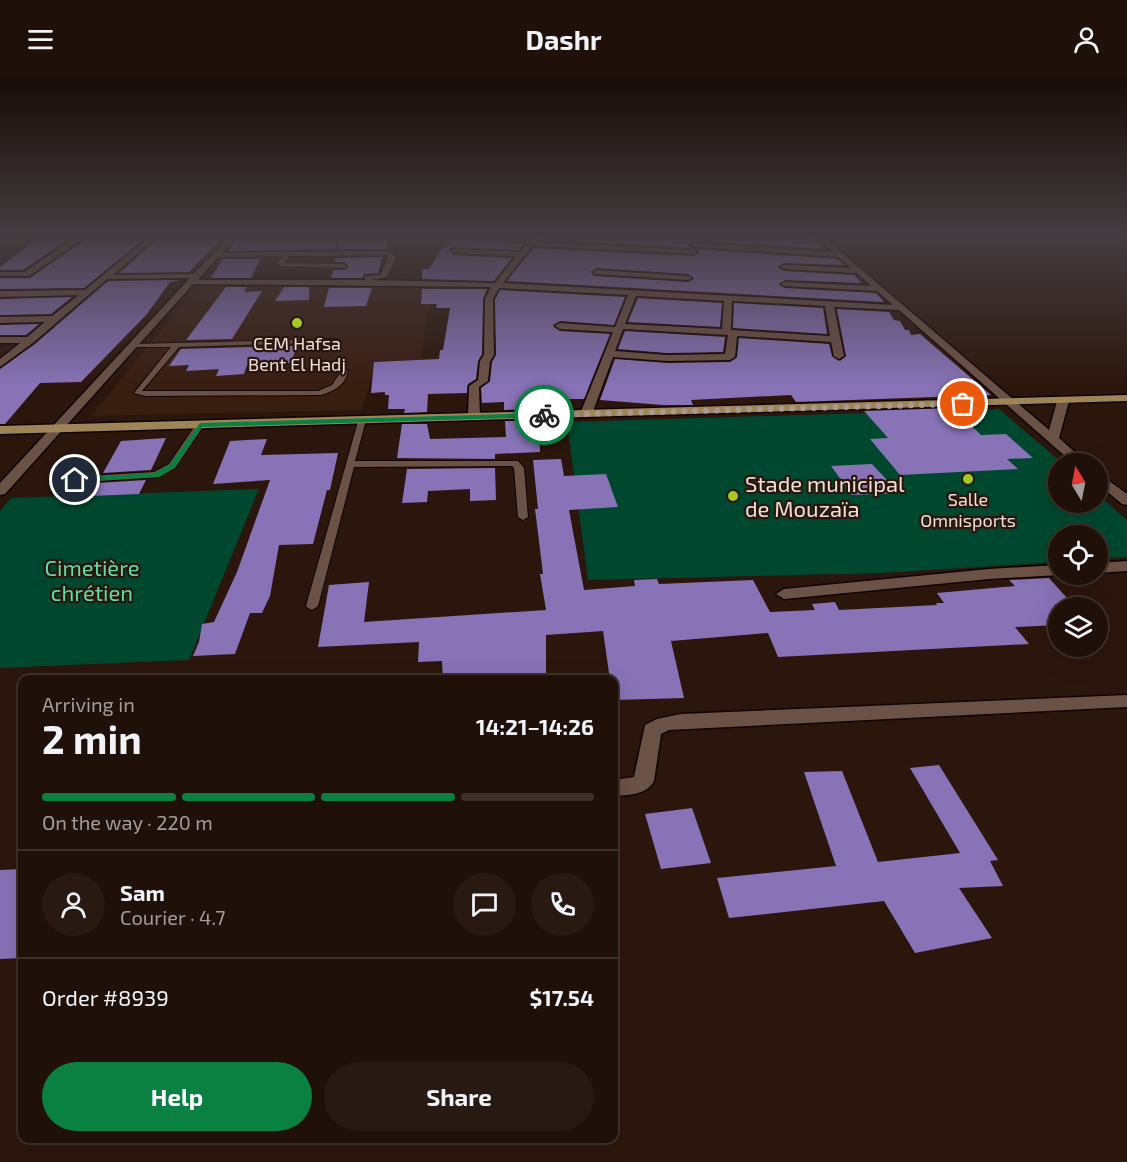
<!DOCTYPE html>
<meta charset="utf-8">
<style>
:root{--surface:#20100a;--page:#281913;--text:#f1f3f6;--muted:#a29d9c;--line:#3d302b;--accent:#0b8043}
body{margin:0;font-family:"Exo 2",sans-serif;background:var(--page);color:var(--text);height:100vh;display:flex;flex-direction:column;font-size:22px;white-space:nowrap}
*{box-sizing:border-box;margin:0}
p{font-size:20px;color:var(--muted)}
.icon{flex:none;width:33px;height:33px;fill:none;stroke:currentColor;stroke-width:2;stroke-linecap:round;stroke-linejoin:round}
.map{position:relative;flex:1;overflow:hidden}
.sheet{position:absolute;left:18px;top:597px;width:600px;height:468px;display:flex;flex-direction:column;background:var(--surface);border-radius:12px;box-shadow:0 6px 24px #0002,0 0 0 2px var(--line)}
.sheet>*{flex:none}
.needle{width:39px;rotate:350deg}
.fabs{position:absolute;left:1048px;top:375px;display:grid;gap:12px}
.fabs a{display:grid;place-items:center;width:60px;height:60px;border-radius:50%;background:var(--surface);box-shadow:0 6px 24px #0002,0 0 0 2px var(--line);font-size:30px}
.pin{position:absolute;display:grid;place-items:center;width:51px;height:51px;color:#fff;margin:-26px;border:3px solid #fff;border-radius:50%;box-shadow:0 2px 6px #0007}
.courier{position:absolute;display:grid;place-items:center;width:60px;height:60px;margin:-30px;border:4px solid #0b8043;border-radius:50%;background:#fff;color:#222;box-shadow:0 2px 8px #0007}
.summary em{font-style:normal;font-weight:700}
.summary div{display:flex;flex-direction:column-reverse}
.summary{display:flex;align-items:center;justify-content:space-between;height:102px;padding:0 24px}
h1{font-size:39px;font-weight:700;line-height:45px}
.bar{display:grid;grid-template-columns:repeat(4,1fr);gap:9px 6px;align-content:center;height:72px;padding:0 24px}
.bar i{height:8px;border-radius:4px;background:var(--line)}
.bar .on{background:var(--accent)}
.bar p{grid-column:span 4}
.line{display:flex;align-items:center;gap:15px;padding:0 24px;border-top:2px solid var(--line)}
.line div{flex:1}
.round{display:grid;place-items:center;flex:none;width:63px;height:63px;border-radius:32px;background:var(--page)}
.action{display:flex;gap:12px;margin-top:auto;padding:12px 24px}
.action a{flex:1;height:69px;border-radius:36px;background:var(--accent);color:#fff;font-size:24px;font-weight:700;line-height:69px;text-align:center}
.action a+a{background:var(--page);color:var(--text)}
header{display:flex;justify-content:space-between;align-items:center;height:78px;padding:0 24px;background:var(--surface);font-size:27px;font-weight:700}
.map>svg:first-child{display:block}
</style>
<header><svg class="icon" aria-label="menu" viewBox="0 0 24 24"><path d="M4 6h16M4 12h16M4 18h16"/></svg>Dashr<svg class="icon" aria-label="person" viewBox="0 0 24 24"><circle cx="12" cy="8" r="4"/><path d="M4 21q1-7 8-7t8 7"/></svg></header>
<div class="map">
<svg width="1127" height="1084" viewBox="0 0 1127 1084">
<rect width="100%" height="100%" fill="#2b160d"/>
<path fill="#381d11" d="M242 157H389L385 168 328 169 325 174 226 175Z
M198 207H432L421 282 376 283 362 332 91 338Z"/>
<path fill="#00472f" d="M999 331 1062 385 1059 386V424H1098V417L1127 442V479L1098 481V458H1059V484L882 495 588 502 567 344Z
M259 411 189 582 0 590V433L11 420Z"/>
<path fill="#8773b6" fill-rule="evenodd" d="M225 157 189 194 119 195 160 159Z
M239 157H335V171L228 173Z
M361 157 360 161 390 160 386 171H337L340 158Z
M542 157 626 160 627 157H687L766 162 778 160 774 157H807L826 171 695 163 689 166 691 170 539 162Z
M142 158 141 160H145L84 210 0 211V200H30L85 162Z
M449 159 524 166 519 172 450 169 454 177 512 180 494 203 422 201V191H429Z
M67 162 23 192H0V189L34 163Z
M533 170 693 178 699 175 697 171 837 181 845 187 784 185 778 190 784 193 854 197 861 205 785 202 779 207 785 210 876 215 884 224 507 203ZM597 190 688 196 694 201 688 204 594 198 591 193Z
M383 179 378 195 365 196 362 200H331L333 192H344L349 189 345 184H335V180Z
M223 181H260L251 200H211Z
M180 202 170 204 147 236 81 304 40 305 5 346H0V291L35 266 108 203Z
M226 209H247L244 214 262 213 232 261 186 262Z
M284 209H309V222L275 223Z
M329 210H372L366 228 324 229Z
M422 211H487L483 221 482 276 478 283 476 301 468 306 467 315 428 316 427 334 404 335 405 331H388L389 317H385V314L371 315 374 284 439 281 440 272H443L450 230H436L437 226H421Z
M500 212 625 219 614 247 560 243 553 247 560 253 610 256 584 321H532L533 331 504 332V324L482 325 481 310 490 303 492 284 496 277 495 222Z
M72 219 51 236 0 237V221Z
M638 220 722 225 720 249 628 244Z
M734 225 823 230 827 256 733 250Z
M837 231 889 234 894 242 900 243 905 252H909L911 257 920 256 991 317 796 324 791 317 691 322 693 327H663L600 322 615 281 667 285 730 284 737 279 739 260 829 266 832 278 840 283 846 278Z
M39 246 26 257H0V247Z
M625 253 725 259 723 274 667 275 618 271Z
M297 268 291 285 247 287 244 296 216 298 219 291 186 293 189 287 169 288 181 271Z
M953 330 981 357 1006 356 1033 380 1007 381 1018 391 900 397 870 361 888 360 864 333Z
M505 343H535L537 358 539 357 540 374 495 376V381L397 380 402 346H427L430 361 506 359Z
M166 360 151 392 103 395 121 363Z
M267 361 261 377 338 375 330 412H327L313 466 279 467 270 518 262 535H250L235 576 193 578 199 564 202 546 214 544 237 494 270 402 213 406 230 363Z
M561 381 564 398 606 396 618 429 569 432 584 512 635 508 634 502 657 501 659 506 753 502 770 534 815 532 812 526 835 524 839 532 937 527 936 525H944L937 515 1015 508 1009 502 1049 500 1076 530H1059V547L1015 549 1029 566 778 579 768 555 671 563 684 620 614 622V602H610L603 553 546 557V600L443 602 442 583 418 584 419 564 318 569 329 507 369 504 364 544 546 532 540 496H543L535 431H538L533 382Z
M872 386 899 415 852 417 831 388Z
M495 390 496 422 470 423V411L428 413 427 424 402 425 407 391Z
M146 402 139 416 91 418 97 405Z
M939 687 998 782 990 783 1003 808 959 810 992 860 915 875 884 823 729 840 717 800 836 788 804 694 842 693 878 784 960 775 910 690Z
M692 730 711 785 661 791 645 736Z
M22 791V880L0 881V792Z"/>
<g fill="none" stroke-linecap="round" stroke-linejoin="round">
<g stroke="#120300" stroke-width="2">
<path id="service" d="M288 173 291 175 284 185 344 186 347 188 344 190 280 188 277 185Z
M337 261 340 263 339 264 179 269 142 313H318L332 307 342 292H348C346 307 334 313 321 317L145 318 134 315 171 269H134L130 267 132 266Z
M359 340 366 342 355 383H518L524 390 528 439 523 442 518 439 514 390 512 388 354 389 318 528 312 532 308 530 306 528Z
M200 344 204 347 175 390 159 399 54 406 49 403 54 400 154 394 169 386 197 345Z"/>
</g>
<g stroke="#120300" stroke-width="3">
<path id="minor" d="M0 157H115L84 160 29 198H0V194H24L75 160 0 161Z
M152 157H159L113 197 194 196 230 157H237L222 175 390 173 396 180 387 199 371 202 495 205 516 178 454 175 451 171 520 174 528 164 447 157 531 160 533 157H540L535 164 693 172 697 174 693 176 532 168 503 205 893 227 877 213 785 208 781 206 785 204 871 208 857 195 784 191 780 189 784 187 851 190 838 179 695 169 691 167 695 165 833 174 814 157H821L1049 352 1057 323 1059 321H1067L1069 323 1059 360 1088 386H1074L899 232 834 229 844 278 839 281 834 278 831 264 737 258 735 279 730 282 667 283 613 279 592 336 586 339 580 336 613 254 560 251 555 248 560 245 615 249 628 217 499 210 493 221 494 277 490 283 488 303 479 309 480 339 474 342 468 339 469 308 478 302 480 283 484 277 485 221 491 209 193 206 5 416 0 417V405L190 200 107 201 34 264 0 289V281L20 265H0V259H27L45 244 0 245V239L52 238 79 217 0 219V213L85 212ZM387 177 388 180 380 197 365 198 364 200 367 202H198L218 179ZM636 218 724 223 722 251 625 246ZM732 223 825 228 830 258 731 252ZM623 251 728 257 725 276 667 277 615 273Z
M746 157H769V158L766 160Z
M597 192 688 198 692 200 688 202 594 196 593 194Z
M1098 395 1127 416V427L1122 426 1098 406Z
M1127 483V493L1098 495V485Z
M1059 487V497L989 501 784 521 776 516 784 511 989 491Z
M1127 617V629L669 652 661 656 654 703C647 717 628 717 614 718V702L634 699 645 647 657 641 681 636Z"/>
</g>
<g stroke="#120300" stroke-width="3">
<path id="primary" d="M1127 317V323L0 356V348Z"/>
</g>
<use href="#service" fill="#6b5247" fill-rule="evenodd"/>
<use href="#minor" fill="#6b5247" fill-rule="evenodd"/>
<use href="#primary" fill="#9d8558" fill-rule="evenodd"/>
</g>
<linearGradient id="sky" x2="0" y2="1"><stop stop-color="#180c07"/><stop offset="0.51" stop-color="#443c40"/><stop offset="1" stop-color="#443c40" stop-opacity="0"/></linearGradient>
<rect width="1127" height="309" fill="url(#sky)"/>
<path fill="#0b8043" d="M544 335 547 339 202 349 175 389 159 399 75 404 71 402 75 400 154 395 170 386 200 345Z"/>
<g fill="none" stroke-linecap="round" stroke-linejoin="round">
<path stroke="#aa9991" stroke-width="6" stroke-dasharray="0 10.8" d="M544 337 963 326"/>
</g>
<g fill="#a4c824" stroke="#2b160d" stroke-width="2">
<circle cx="297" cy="245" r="6"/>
<circle cx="968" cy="401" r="6"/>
<circle cx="733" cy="418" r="6"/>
</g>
<g text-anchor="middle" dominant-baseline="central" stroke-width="4.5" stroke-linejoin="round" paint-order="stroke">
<g font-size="18" fill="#eedfd8" stroke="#2b160d">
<text x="297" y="265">CEM Hafsa<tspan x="297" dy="21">Bent El Hadj</tspan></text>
<text x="968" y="421">Salle<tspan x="968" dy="21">Omnisports</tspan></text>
</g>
<g font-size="22" fill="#eedfd8" stroke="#2b160d" text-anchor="start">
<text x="745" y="405">Stade municipal<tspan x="745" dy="25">de Mouzaïa</tspan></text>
</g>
<g font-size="22" fill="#60daa8" stroke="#2b160d">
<text x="92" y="489">Cimetière<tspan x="92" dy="25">chrétien</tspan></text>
</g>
</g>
</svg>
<div class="fabs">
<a><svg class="needle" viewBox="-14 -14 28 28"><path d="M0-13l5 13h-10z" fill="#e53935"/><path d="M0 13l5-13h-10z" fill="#a29d9c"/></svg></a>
<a><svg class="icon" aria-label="locate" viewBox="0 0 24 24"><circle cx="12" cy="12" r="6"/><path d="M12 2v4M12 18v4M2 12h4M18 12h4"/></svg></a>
<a><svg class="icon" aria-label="layers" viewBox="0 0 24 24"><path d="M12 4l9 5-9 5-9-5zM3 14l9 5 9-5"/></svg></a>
</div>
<div class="pin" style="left:963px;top:326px;background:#ea580c"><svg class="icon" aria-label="bag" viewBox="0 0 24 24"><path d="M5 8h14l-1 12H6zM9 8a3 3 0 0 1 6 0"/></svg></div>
<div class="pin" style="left:75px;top:402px;background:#1f2937"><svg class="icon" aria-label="home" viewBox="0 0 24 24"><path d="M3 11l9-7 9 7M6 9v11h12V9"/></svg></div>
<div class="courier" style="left:544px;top:337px"><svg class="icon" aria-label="bike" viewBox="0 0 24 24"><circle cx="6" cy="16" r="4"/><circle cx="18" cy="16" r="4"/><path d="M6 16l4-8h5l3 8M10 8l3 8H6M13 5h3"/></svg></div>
<section class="sheet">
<div class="summary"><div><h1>2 min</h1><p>Arriving in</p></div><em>14:21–14:26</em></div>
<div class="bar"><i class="on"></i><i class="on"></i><i class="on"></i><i></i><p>On the way · 220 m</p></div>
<div class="line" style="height:108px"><a class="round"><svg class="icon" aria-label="person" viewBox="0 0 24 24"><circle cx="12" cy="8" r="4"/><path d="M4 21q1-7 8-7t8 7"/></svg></a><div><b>Sam</b><p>Courier · 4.7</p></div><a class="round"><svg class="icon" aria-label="chat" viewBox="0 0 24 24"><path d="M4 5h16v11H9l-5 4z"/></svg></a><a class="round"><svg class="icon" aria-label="phone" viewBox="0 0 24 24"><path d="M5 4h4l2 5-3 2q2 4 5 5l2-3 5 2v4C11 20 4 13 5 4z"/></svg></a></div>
<div class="line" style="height:78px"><div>Order #8939</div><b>$17.54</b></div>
<div class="action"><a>Help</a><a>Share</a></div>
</section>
</div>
